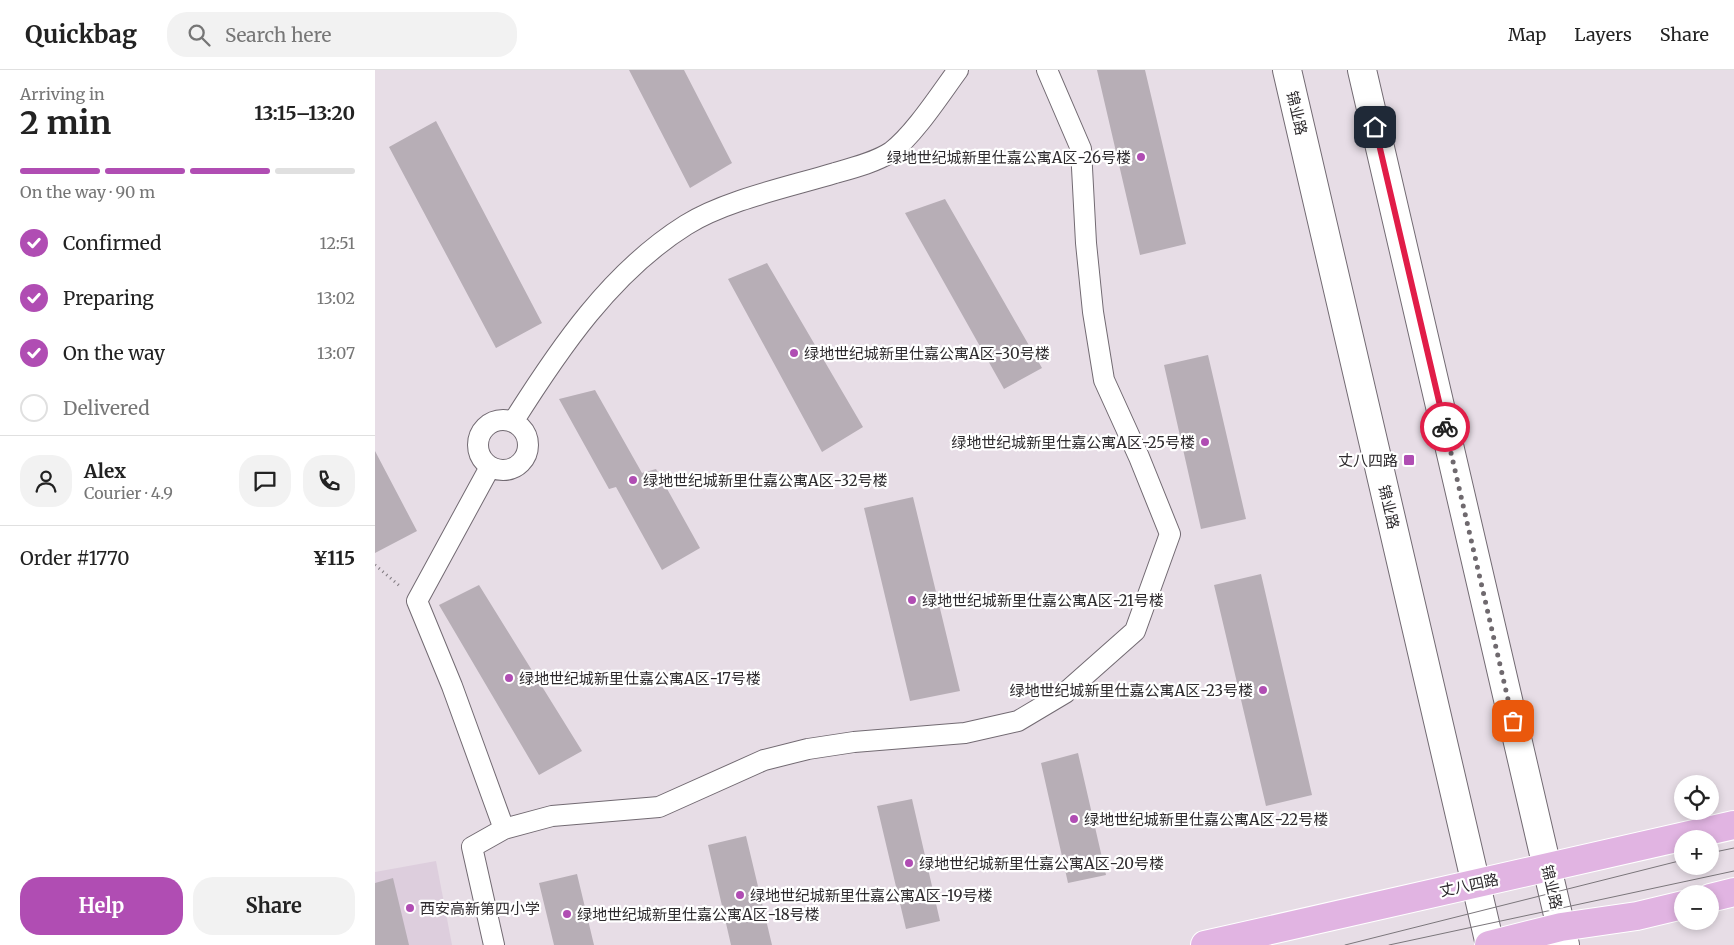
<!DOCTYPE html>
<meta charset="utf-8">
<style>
:root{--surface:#fff;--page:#f2f2f2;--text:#222;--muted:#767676;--line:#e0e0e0;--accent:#b04db3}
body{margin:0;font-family:Merriweather,"Noto Sans SC",serif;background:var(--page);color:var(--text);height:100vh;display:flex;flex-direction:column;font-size:19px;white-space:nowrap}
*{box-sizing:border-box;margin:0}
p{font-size:16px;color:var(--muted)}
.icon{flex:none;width:28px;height:28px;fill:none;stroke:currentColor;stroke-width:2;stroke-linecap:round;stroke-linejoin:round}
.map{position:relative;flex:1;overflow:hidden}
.details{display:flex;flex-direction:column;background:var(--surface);width:375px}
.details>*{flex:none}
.controls{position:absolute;left:1299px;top:705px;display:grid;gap:10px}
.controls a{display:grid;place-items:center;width:45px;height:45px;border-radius:50%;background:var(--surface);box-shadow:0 2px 8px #0003;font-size:25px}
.pin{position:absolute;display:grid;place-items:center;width:42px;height:42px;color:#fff;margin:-21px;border-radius:10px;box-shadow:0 2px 8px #0006}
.courier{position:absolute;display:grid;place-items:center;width:50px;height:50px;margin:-25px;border:4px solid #e11d48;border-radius:50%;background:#fff;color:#222;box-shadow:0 1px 6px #0007}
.overview em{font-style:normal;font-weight:700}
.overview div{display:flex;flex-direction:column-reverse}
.overview{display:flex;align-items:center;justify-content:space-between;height:85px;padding:0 20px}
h1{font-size:32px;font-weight:700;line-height:38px}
.bar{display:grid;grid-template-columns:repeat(4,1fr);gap:8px 5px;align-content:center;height:60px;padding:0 20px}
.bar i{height:6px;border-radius:4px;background:var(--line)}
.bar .active{background:var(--accent)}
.bar p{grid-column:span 4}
.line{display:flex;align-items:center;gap:12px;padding:0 20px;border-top:1px solid var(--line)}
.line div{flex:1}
.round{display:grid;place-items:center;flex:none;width:52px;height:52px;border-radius:20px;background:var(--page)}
ol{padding:0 20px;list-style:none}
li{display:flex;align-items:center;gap:15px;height:55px}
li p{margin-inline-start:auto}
li .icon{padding:5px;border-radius:50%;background:var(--accent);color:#fff;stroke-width:4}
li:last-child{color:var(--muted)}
li i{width:28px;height:28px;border:2px solid var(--line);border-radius:50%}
.button{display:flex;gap:10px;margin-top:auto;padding:10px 20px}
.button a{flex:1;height:58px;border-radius:20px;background:var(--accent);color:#fff;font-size:20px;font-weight:700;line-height:58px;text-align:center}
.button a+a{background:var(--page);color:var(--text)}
header{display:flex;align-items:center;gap:30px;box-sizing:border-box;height:70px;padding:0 25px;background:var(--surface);border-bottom:1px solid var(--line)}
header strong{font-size:24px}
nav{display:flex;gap:28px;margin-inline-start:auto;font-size:18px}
.search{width:350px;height:45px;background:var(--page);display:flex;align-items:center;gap:12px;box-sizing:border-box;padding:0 18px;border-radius:20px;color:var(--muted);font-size:19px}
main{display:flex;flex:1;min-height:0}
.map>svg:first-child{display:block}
</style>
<header>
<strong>Quickbag</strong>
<div class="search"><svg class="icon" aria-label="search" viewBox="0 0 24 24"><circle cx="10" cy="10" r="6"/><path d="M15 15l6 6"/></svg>Search here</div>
<nav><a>Map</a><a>Layers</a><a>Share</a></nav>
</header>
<main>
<section class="details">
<div class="overview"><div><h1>2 min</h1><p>Arriving in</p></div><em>13:15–13:20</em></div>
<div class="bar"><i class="active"></i><i class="active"></i><i class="active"></i><i></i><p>On the way · 90 m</p></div>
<ol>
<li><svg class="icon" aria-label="check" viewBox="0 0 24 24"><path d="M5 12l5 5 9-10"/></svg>Confirmed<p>12:51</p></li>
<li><svg class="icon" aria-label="check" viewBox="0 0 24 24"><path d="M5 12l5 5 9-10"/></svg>Preparing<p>13:02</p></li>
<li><svg class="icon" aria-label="check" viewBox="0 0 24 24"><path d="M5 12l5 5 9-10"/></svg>On the way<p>13:07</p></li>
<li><i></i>Delivered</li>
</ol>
<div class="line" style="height:90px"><a class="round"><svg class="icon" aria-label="person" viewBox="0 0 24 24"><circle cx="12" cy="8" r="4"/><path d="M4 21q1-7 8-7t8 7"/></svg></a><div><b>Alex</b><p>Courier · 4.9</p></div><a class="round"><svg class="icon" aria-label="chat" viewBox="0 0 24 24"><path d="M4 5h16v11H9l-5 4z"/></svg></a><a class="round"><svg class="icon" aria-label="phone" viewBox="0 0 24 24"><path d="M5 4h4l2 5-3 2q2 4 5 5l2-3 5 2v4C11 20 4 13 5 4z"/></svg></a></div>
<div class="line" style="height:65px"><div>Order #1770</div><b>¥115</b></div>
<div class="button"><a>Help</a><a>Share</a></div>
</section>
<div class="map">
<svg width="1359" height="875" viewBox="0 0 1359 875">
<rect width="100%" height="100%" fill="#e7dde6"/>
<path fill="#ddcedd" d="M61 791 77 875H0V802Z"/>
<path fill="#b7aeb6" d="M254 0H309L357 93 315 118Z
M722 0H770L811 174 765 185Z
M61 51 167 253 121 278 14 77Z
M570 129 667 298 629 319 530 143Z
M392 193 488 357 447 382 353 209Z
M833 285 871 449 826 459 789 295Z
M220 320 267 403 281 399 325 478 287 500 241 417 234 419 184 329Z
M0 381 42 461 0 483Z
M538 427 585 621 535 631 489 438Z
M886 504 937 725 891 736 839 515Z
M104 515 207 681 164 705 64 535Z
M703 683 731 805 693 813 666 693Z
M537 729 565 851 531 859 502 736Z
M371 766 397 875H356L333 775Z
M202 804 219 875H179L164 813Z
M18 808 34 875H0V813Z"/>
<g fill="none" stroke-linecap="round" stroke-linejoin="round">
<g stroke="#726a72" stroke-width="22">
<path id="minor" d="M103 375a25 25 0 1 1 50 0a25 25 0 1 1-50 0Z
M138 352C184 279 236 202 311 155 351 130 414 117 460 103 478 98 501 92 516 82 539 65 566 23 583 0
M115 397 42 531 77 616 129 759
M119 875 97 777 129 759 177 746 284 737 389 690 433 679 479 672 590 663 643 651 690 623 760 561 795 464 764 387 729 310 718 242 711 173 706 79 672 0"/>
</g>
<g stroke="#726a72" stroke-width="30">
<path id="secondary" d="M912 0 1115 875
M987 0 1190 875"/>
</g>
<g stroke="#fff" stroke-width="30">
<path id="primary" d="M1335 828 1359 822
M830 875 1359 755
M1114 875 1186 857 1262 846 1308 835"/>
</g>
<path stroke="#827c82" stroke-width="3" stroke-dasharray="1 4" stroke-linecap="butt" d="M0 495 26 517"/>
<use href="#minor" stroke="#fff" stroke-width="20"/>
<use href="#secondary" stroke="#fff" stroke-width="28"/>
<use href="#primary" stroke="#e1b4e2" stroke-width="28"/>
<path stroke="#7b767b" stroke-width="1" d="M1335 783 1359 778
M970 875 1308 790
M1014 875 1359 801"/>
</g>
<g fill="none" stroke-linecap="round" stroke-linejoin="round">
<path stroke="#6f696e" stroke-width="5" stroke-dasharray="0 9" d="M1070 357 1138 651"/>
<path stroke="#e11d48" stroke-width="6" d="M1000 57 1070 357"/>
</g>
<g fill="#b04db3" stroke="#fff" stroke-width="2">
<circle cx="766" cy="87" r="5"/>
<circle cx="419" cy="283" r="5"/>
<circle cx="830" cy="372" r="5"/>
<rect x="1028" y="384" width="12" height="12" rx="2.5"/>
<circle cx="258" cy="410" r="5"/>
<circle cx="537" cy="530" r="5"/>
<circle cx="134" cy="608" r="5"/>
<circle cx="888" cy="620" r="5"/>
<circle cx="699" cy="749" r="5"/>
<circle cx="534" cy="793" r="5"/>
<circle cx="365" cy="825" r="5"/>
<circle cx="35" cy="838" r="5"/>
<circle cx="192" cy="844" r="5"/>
</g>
<g text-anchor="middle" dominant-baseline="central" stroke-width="4.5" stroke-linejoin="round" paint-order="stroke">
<g font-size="15" fill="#2e2b2e" stroke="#fff">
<text transform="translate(922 43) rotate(77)">锦业路</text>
<text transform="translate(1014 437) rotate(77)">锦业路</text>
<text transform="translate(1094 815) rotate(-12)">丈八四路</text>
<text transform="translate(1177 817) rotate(77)">锦业路</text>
</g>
<g font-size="15" fill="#2e2b2e" stroke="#fff" text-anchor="start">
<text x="756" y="87" text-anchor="end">绿地世纪城新里仕嘉公寓A区-26号楼</text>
<text x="429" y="283">绿地世纪城新里仕嘉公寓A区-30号楼</text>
<text x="820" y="372" text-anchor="end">绿地世纪城新里仕嘉公寓A区-25号楼</text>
<text x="1023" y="390" text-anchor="end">丈八四路</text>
<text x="268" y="410">绿地世纪城新里仕嘉公寓A区-32号楼</text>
<text x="547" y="530">绿地世纪城新里仕嘉公寓A区-21号楼</text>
<text x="144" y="608">绿地世纪城新里仕嘉公寓A区-17号楼</text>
<text x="878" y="620" text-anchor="end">绿地世纪城新里仕嘉公寓A区-23号楼</text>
<text x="709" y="749">绿地世纪城新里仕嘉公寓A区-22号楼</text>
<text x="544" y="793">绿地世纪城新里仕嘉公寓A区-20号楼</text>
<text x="375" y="825">绿地世纪城新里仕嘉公寓A区-19号楼</text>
<text x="45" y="838">西安高新第四小学</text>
<text x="202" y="844">绿地世纪城新里仕嘉公寓A区-18号楼</text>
</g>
</g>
</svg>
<div class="controls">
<a><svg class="icon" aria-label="locate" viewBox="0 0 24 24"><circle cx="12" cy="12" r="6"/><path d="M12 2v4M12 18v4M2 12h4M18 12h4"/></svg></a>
<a>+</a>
<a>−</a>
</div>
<div class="pin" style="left:1138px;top:651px;background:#ea580c"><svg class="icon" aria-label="bag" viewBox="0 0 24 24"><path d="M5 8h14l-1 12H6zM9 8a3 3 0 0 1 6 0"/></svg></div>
<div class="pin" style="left:1000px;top:57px;background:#1f2937"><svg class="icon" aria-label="home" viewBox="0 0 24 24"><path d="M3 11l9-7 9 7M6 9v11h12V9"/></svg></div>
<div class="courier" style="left:1070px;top:357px"><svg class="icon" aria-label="bike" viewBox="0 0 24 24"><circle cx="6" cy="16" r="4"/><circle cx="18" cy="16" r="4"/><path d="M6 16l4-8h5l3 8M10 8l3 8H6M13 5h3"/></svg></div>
</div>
</main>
